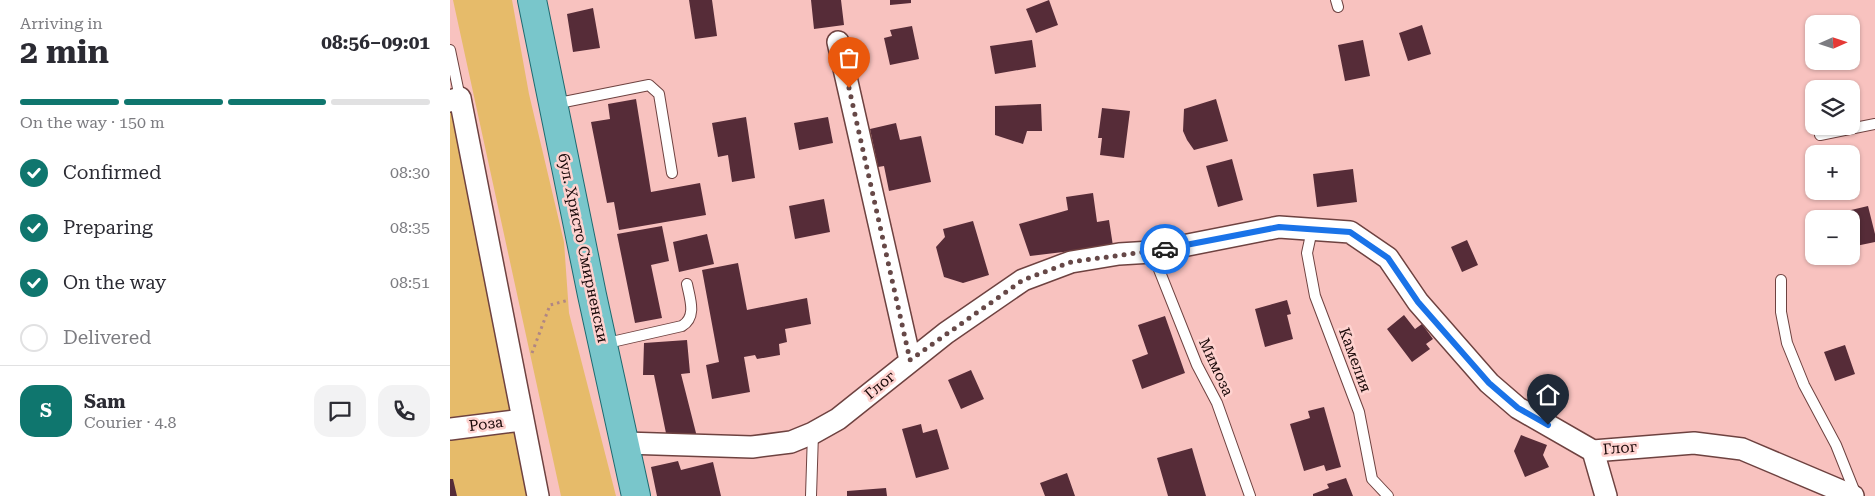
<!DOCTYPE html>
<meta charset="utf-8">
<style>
:root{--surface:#fff;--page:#f2f2f3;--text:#2b2b33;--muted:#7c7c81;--line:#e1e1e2;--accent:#0f766e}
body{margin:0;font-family:"Roboto Serif",serif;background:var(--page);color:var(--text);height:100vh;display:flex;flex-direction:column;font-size:19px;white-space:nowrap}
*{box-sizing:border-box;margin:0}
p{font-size:16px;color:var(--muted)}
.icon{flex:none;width:28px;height:28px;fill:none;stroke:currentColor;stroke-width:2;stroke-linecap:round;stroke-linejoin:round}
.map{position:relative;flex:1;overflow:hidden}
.details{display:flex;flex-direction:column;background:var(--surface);width:450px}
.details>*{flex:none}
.needle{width:32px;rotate:87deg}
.buttons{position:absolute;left:1355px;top:15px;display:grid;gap:10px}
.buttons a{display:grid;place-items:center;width:55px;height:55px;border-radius:10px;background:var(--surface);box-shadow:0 1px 4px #0004;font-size:25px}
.pin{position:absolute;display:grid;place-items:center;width:42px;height:42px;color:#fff;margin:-51px -21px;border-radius:50% 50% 50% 0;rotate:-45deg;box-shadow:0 0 5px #0007}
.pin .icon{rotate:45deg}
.courier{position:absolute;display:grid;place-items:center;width:50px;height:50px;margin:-25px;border:4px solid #1a73e8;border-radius:50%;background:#fff;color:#222;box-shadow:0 1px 6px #0007}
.overview em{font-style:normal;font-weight:700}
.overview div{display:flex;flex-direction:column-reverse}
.overview{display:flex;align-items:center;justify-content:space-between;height:85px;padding:0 20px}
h1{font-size:32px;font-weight:700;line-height:38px}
.bar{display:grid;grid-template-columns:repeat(4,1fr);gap:8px 5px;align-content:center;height:60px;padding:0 20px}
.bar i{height:6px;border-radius:4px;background:var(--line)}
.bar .selected{background:var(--accent)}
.bar p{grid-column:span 4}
.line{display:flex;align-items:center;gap:12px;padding:0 20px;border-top:1px solid var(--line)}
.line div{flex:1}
.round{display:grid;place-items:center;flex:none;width:52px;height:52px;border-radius:15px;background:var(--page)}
ol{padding:0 20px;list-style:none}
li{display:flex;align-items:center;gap:15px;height:55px}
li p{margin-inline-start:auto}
li .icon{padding:5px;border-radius:50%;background:var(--accent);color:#fff;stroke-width:4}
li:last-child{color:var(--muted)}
li i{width:28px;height:28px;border:2px solid var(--line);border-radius:50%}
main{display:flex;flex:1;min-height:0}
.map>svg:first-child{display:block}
</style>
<main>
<section class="details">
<div class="overview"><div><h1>2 min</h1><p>Arriving in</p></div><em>08:56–09:01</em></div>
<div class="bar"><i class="selected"></i><i class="selected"></i><i class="selected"></i><i></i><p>On the way · 150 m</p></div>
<ol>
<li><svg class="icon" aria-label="check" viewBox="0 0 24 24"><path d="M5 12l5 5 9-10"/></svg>Confirmed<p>08:30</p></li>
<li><svg class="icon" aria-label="check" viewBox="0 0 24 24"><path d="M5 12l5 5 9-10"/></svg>Preparing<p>08:35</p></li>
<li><svg class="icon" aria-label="check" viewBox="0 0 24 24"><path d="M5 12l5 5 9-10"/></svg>On the way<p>08:51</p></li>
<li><i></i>Delivered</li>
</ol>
<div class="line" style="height:90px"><b class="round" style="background:var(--accent);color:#fff">S</b><div><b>Sam</b><p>Courier · 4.8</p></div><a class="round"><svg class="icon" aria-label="chat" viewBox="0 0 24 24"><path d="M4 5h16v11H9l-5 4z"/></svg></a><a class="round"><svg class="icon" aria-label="phone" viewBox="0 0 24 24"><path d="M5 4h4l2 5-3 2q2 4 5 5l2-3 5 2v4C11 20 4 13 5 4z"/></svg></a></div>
</section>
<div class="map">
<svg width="1425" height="496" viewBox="0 0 1425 496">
<rect width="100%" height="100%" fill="#f8c2bf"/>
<path fill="#e6bb6a" d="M3 0H62L79 94 114 242 119 313 166 496H111Z
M4 108 88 496H0V109Z"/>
<path fill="#562c38" d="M239 0H262L267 36 245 39Z
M361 0H391L394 25 364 29Z
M440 0H461V3L440 5Z
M599 0 608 25 586 33 576 9Z
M143 8 150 48 123 52 117 14Z
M972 25 981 54 958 61 949 33Z
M462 26 469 59 440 65 434 38 442 36 440 30Z
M582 40 586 67 545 74 540 46Z
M913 40 920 76 895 81 888 45Z
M186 99 201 192 250 183 256 215 169 230 164 202 157 203 141 122 160 119 158 104Z
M766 99 778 141 744 150 737 140 733 131 734 109Z
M591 104 592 131H577L573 144 545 135V106Z
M652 108 680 111 674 158 650 155 652 138H648Z
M296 117 305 178 282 182 278 155 268 157 262 123Z
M378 117 383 143 349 150 344 123Z
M446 123 450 140 471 136 481 182 439 191 434 166 428 167 420 129Z
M782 159 793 200 768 207 756 166Z
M903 169 907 202 867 207 863 174Z
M643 193 647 222 659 220 663 246 580 256 569 224 618 210 616 197Z
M374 199 380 232 345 239 339 206Z
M1418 206 1425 234V242L1401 247V219H1381L1380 215Z
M523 221 539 275 513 283 494 277 486 247 495 237 493 229Z
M212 226 219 261 201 265 212 318 185 323 167 234Z
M257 234 264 264 229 272 223 242Z
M1017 240 1028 265 1012 272 1001 247Z
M288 263 297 310 357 298 361 324 335 329 337 342 329 344 330 355 307 359 305 355 294 357 300 392 262 399 256 365 269 362 252 270Z
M837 300 841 314 837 315 843 339 815 347 805 309Z
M954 315 965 329 972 324 983 339 976 344 980 349 962 362 937 329Z
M715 316 735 373 692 389 682 360 698 354 688 325Z
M237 340 240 373 231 374 247 437 217 438 204 375H193L194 343Z
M1395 345 1405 374 1385 381 1374 352Z
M521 370 534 399 511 409 498 380Z
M874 407 891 467 876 471 874 465 854 471 840 424 860 418 858 411Z
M471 424 473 433 487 429 499 469 466 478 452 429Z
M1071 435 1097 445 1093 455 1099 467 1075 477 1064 451Z
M742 448 756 496H718L707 458Z
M228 461 231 470 263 462 271 496H207L201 467Z
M617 473 625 496H595L590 483Z
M896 478 903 496H863V494L879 488 877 484Z
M0 479H3L7 496H0Z
M436 488 437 496H397V491Z"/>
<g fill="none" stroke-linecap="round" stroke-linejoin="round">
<g stroke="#6e4240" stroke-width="12">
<path id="service" d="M886 0 888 7
M0 50 10 98
M104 104 199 85 209 94 222 173
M1370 135 1425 124
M862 230 857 253 865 296 909 412 922 479 938 496
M702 252 747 365 767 403 800 496
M1331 280V312L1337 343 1354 385 1386 445 1406 495
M153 344 232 326C247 317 240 299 237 284
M361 496 363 433"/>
</g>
<g stroke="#6e4240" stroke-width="24">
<path id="minor" d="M388 42 460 360
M0 101 10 98 88 496
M0 429 72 420
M175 443 302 447 341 442 363 433 388 419 496 333 573 280 621 262 669 254 702 252 829 227 900 232 938 258 968 302 1039 383 1068 408 1143 451 1244 443 1292 449 1403 496
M1143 451 1156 496"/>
</g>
<g stroke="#1d6a70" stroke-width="30">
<path id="primary" d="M82 0 142 295 186 496"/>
</g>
<path stroke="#b08684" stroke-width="3" stroke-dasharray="2.5 4" stroke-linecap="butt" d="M82 353 100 305 119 300"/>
<use href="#service" stroke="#fff" stroke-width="10"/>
<use href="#minor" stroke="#fff" stroke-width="21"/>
<use href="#primary" stroke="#79c6cb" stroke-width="28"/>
</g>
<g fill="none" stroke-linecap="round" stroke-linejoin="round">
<path stroke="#664847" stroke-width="5" stroke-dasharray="0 9" d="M399 88 460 360 573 280 621 262 715 249"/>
<path stroke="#1a73e8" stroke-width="6" d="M715 249 829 227 900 232 938 258 968 302 1039 383 1068 408 1098 425"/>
</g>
<g text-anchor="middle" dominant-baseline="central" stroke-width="5" stroke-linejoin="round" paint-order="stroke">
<g font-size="15" fill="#180707" stroke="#fed2cf">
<text transform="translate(133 248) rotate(78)">бул. Христо Смирненски</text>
<text transform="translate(905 360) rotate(70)">Камелия</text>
<text transform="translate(766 367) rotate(65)">Мимоза</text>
<text transform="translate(430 385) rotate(-40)">Глог</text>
<text transform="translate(36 424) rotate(-7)">Роза</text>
<text transform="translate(1170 448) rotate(-5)">Глог</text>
</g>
</g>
</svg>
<div class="buttons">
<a><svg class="needle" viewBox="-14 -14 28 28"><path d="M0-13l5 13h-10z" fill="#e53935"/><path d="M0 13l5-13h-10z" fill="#7c7c81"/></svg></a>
<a><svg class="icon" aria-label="layers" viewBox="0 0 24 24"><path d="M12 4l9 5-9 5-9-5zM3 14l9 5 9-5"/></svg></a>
<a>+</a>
<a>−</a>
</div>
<div class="pin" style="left:399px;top:88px;background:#ea580c"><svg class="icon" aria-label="bag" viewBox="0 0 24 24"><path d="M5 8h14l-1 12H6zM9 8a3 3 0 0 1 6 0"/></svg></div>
<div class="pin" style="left:1098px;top:425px;background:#1f2937"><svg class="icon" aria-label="home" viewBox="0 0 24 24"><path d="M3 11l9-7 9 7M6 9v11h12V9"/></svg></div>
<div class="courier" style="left:715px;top:249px"><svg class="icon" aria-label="car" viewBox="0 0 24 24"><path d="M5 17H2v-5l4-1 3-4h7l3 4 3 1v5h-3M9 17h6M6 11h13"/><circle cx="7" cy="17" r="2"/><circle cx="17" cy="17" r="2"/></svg></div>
</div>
</main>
